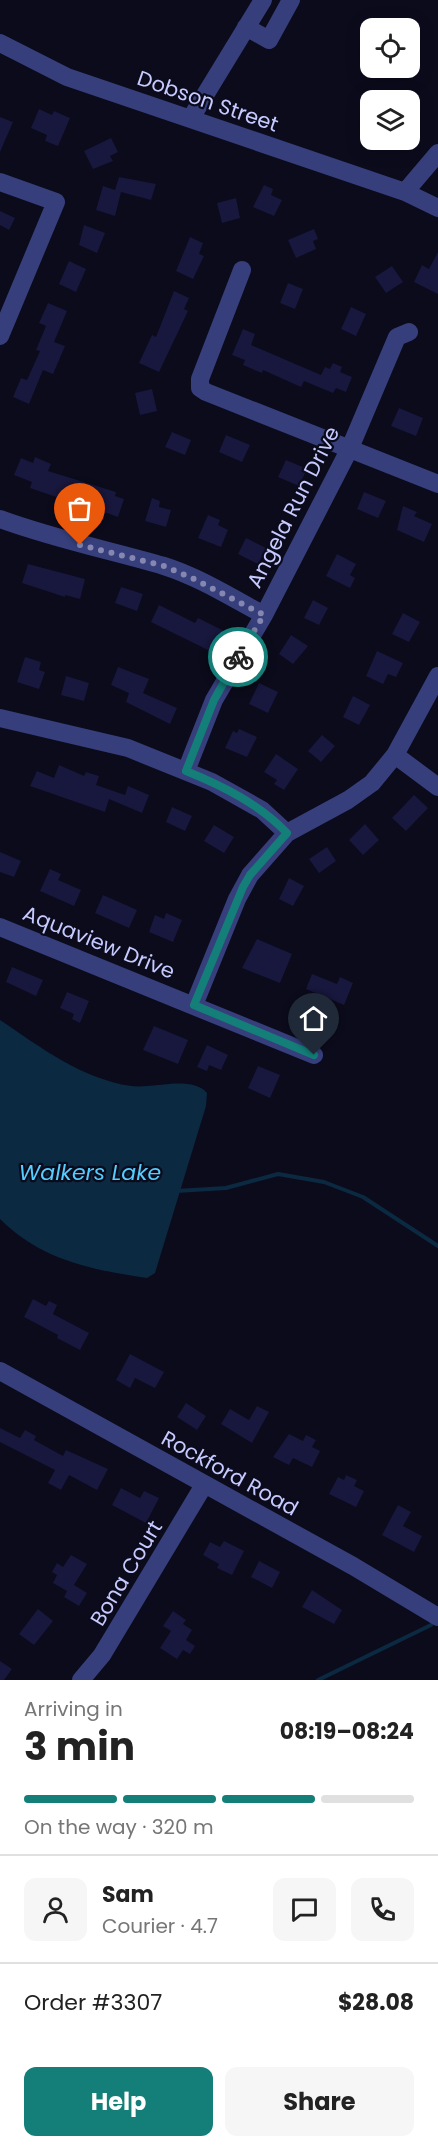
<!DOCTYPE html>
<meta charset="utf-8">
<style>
:root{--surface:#fff;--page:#f6f6f6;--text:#222;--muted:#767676;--line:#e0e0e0;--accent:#137f78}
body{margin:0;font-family:Poppins,sans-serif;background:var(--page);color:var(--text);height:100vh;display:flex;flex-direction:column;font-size:22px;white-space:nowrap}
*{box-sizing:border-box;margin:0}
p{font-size:20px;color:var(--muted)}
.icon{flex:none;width:33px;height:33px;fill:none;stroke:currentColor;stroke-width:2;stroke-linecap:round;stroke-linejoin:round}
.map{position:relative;height:1680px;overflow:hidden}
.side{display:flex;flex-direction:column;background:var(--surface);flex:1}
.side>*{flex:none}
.controls{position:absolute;left:360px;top:18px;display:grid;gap:12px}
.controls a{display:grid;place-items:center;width:60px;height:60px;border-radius:12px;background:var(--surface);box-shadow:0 3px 15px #0003;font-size:30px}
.pin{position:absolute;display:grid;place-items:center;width:51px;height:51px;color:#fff;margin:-62px -26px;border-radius:50% 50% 50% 0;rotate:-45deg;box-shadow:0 0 6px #0007}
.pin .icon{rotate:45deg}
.courier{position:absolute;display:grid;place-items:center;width:60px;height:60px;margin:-30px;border:4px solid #137f78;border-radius:50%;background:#fff;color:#222;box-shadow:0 2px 8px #0007}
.summary em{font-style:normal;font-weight:700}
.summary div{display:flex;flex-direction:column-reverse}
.summary{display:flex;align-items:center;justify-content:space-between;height:102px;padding:0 24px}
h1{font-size:39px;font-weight:700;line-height:45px}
.bar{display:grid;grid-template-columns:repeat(4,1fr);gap:9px 6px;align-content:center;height:72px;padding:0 24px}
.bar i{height:8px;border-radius:4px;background:var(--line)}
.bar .current{background:var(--accent)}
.bar p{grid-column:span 4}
.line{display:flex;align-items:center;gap:15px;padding:0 24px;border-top:2px solid var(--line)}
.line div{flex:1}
.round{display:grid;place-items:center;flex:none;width:63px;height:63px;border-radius:12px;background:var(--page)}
.cta{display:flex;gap:12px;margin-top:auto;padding:12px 24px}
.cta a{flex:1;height:69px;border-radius:12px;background:var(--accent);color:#fff;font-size:24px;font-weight:700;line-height:69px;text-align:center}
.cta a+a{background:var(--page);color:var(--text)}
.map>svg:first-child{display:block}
</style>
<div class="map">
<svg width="438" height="1680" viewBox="0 0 438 1680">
<rect width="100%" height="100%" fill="#0b0b1c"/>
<path fill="#0b2940" d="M0 1020C40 1047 82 1079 131 1086 154 1089 191 1075 207 1093L206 1106 155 1273 147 1278C92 1270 41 1260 0 1219Z"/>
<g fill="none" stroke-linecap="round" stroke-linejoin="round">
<path stroke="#0b2940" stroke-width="4" d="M176 1191 226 1188 278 1174 324 1182 363 1197 438 1246
M318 1680 431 1625"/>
</g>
<path fill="#18173d" d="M39 109 52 115 54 111 70 118 58 146 45 141 47 135 31 128Z
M0 117 13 122 0 152Z
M111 138 118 152 110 156 113 161 93 169 84 151Z
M119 177 156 184 151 200 121 192 115 216 96 210 103 186 115 190Z
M264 185 273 189 271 195 282 200 274 216 253 207Z
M236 198 240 218 222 223 217 203Z
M0 211 15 218 9 230 0 225Z
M84 225 105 233 97 253 79 245Z
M314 229 318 239 313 241 316 249 296 258 288 240Z
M190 237 203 243 199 254 204 256 193 279 176 271Z
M438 252V294L414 282 422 265 429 269Z
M69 261 86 269 76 292 59 284Z
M392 266 403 282 386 293 375 277Z
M288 283 303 289 295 309 280 303Z
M174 291 189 298 184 309 188 311 159 372 139 363 152 335 156 337Z
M48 303 67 311 54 342 65 346 53 374 43 370 29 404 13 397 21 378 27 380 40 351 36 350 46 326 39 323Z
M351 307 366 314 356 336 341 329Z
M243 329 255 334 251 345 321 375 325 367 330 369 333 363 342 367 340 372 352 377 346 392 336 388 333 393 304 381 301 387 263 370 262 373 243 365 245 360 232 355Z
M152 389 157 411 140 415 135 393Z
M399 408 423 418 416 436 391 426Z
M172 432 191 440 185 455 165 447Z
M226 435 250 445 242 462 219 452Z
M35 457 51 464 48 471 116 492 115 496 124 499 118 517 96 509 97 505 70 496 68 501 30 488 32 482 14 475 21 458 33 463Z
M286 460 307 469 299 486 278 477Z
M364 492 386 501 378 518 357 509Z
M152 498 160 501 159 507 171 510 166 527 145 521Z
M403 506 417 512 414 516 432 524 424 542 397 530Z
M208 515 220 520 218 525 228 530 221 547 198 538Z
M246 538 266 548 258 564 238 554Z
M337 554 356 564 350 575 355 578 350 588 326 576Z
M28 564 85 579 80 599 65 595V597L22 583Z
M121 587 143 594 137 611 115 603Z
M313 600 328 608 319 625 304 618Z
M159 605 195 623 198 618 224 631 212 652 151 622Z
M403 613 420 622 409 642 392 634Z
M291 635 308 646 293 664 279 654Z
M377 651 403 663 396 677 388 674 383 684 366 676Z
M25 657 41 662 39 670 45 672 39 689 17 682Z
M118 667 149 679 143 693 177 708 170 724 126 702 129 693 111 685Z
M66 676 89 683 84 701 61 695Z
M259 683 278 692 268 713 249 704Z
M353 696 370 705 359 725 343 717Z
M239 729 257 737 247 757 225 748 233 731 237 733Z
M322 735 335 746 321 762 308 751Z
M276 754 298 769 284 790 274 784 277 780 264 772Z
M59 765 84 776 86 772 99 776 96 785 125 795 128 786 149 795 142 813 109 799 105 812 30 786 37 771 54 778Z
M414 795 428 808 406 831 392 818Z
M172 807 192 816 185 831 166 822Z
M365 824 379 840 363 855 349 840Z
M214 825 234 837 224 853 204 841Z
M327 847 336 861 319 873 309 859Z
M0 852 21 861 14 877 0 872Z
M50 869 61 874 58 880 81 890 74 906 40 891Z
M289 878 304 886 293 906 279 899Z
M103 895 137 910 129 928 95 913Z
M166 913 182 920 173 942 149 932 155 915 164 919Z
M257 939 292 954 280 983 242 968Z
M12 967 43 980 36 996 6 982Z
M312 974 337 984 340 977 353 983 344 1005 306 989Z
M67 992 89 1001 80 1023 72 1019 74 1014 60 1008Z
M154 1026 188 1040 178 1064 143 1050Z
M207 1045 228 1055 221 1070 209 1065 207 1071 197 1067Z
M258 1066 280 1075 270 1098 248 1088Z
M33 1299 46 1306 49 1301 57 1305 53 1314 89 1333 80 1350 57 1338 58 1335 24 1317Z
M130 1354 164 1372 155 1388 135 1378 130 1388 116 1380Z
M186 1403 206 1416 197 1430 177 1417Z
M257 1406 269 1412 252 1443 221 1424 230 1409 249 1420Z
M0 1428 20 1438 25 1430 36 1436 34 1440 63 1456 66 1450 108 1469 97 1490 69 1475 61 1490 48 1483 55 1470 0 1442Z
M289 1434 303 1441 306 1435 316 1440 312 1447 320 1451 312 1467 293 1458 289 1465 273 1457Z
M346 1475 357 1480 354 1486 364 1491 356 1507 329 1494 338 1477 344 1480Z
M121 1488 140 1498 144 1491 159 1498 146 1523 112 1505Z
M398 1505 411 1512 403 1526 422 1536 414 1552 382 1535Z
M224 1541 244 1551 232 1575 217 1568 219 1564 203 1555 210 1542 220 1547Z
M71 1555 87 1564 74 1585 87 1593 79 1606 64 1597 67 1591 53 1583 57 1575 52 1572 57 1563 63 1567Z
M259 1561 280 1572 272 1588 251 1577Z
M312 1590 342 1610 334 1624 302 1607Z
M38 1609 53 1621 34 1645 19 1634Z
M173 1611 186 1620 183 1624 192 1630 186 1640 195 1646 190 1654 183 1650 177 1659 160 1648 171 1631 163 1626Z
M0 1661 12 1669 4 1680H0Z"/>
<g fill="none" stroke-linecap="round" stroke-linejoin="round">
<path stroke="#363f7c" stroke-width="18" d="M246 27 269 40 291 0
M0 43 67 77 405 192 438 208
M191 118 263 0
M0 182 56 202 0 336
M405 192 438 153
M242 270 200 379V388L206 392 438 484
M0 519C54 539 109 550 164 566 199 577 232 598 264 615
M0 718 128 748 212 782 262 810 287 833
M395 755 438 787
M186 771 214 700 264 615 350 448 397 337 409 332
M0 927 314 1055
M194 1005 237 899 250 875 287 833 348 800 372 783 395 755 438 676
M0 1371 353 1566 438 1617
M81 1680 102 1655 204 1485"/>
</g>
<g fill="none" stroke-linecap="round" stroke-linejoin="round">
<path stroke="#8587b0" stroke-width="6" stroke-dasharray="0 10.8" d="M80 545 164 566 192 578 264 615 238 657"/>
<path stroke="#137f78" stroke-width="8" d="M238 657 214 700 186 771C223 786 259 804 287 833L250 875 243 887 194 1005 314 1055"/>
</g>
<g text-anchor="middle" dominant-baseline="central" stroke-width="4.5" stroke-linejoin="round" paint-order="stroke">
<g font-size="21" fill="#c6caff" stroke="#0b0b1c">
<text transform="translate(208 101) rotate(19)">Dobson Street</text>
<text transform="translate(293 507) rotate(-63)">Angela Run Drive</text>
<text transform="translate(99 942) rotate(22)">Aquaview Drive</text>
<text transform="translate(230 1473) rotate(29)">Rockford Road</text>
<text transform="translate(126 1573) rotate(-59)">Bona Court</text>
</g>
<g font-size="22" font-style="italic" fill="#54cdff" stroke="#0b0b1c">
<text x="90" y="1172">Walkers Lake</text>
</g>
</g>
</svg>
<div class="controls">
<a><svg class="icon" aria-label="locate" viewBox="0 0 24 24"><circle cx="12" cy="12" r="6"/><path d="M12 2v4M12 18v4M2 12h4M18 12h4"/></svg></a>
<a><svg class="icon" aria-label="layers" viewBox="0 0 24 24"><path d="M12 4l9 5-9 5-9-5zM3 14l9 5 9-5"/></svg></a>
</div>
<div class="pin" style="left:80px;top:545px;background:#ea580c"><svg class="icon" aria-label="bag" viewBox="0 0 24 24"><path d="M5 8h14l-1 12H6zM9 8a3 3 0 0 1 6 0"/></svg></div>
<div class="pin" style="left:314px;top:1055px;background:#1f2937"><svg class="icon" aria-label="home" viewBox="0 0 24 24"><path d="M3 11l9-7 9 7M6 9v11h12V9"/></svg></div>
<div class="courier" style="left:238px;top:657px"><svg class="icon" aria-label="bike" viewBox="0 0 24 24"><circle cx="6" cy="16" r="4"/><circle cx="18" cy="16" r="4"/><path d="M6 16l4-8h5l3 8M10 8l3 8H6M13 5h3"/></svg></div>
</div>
<section class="side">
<div class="summary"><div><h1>3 min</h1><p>Arriving in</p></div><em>08:19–08:24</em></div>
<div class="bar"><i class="current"></i><i class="current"></i><i class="current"></i><i></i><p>On the way · 320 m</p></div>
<div class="line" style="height:108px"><a class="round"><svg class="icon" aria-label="person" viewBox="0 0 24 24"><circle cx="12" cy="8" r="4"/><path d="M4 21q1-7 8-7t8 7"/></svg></a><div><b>Sam</b><p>Courier · 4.7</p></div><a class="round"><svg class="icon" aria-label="chat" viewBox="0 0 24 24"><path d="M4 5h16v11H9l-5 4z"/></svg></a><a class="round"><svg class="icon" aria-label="phone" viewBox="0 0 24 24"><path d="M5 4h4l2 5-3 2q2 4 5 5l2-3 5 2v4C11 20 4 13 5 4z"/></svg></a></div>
<div class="line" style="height:78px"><div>Order #3307</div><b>$28.08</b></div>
<div class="cta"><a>Help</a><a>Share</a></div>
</section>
